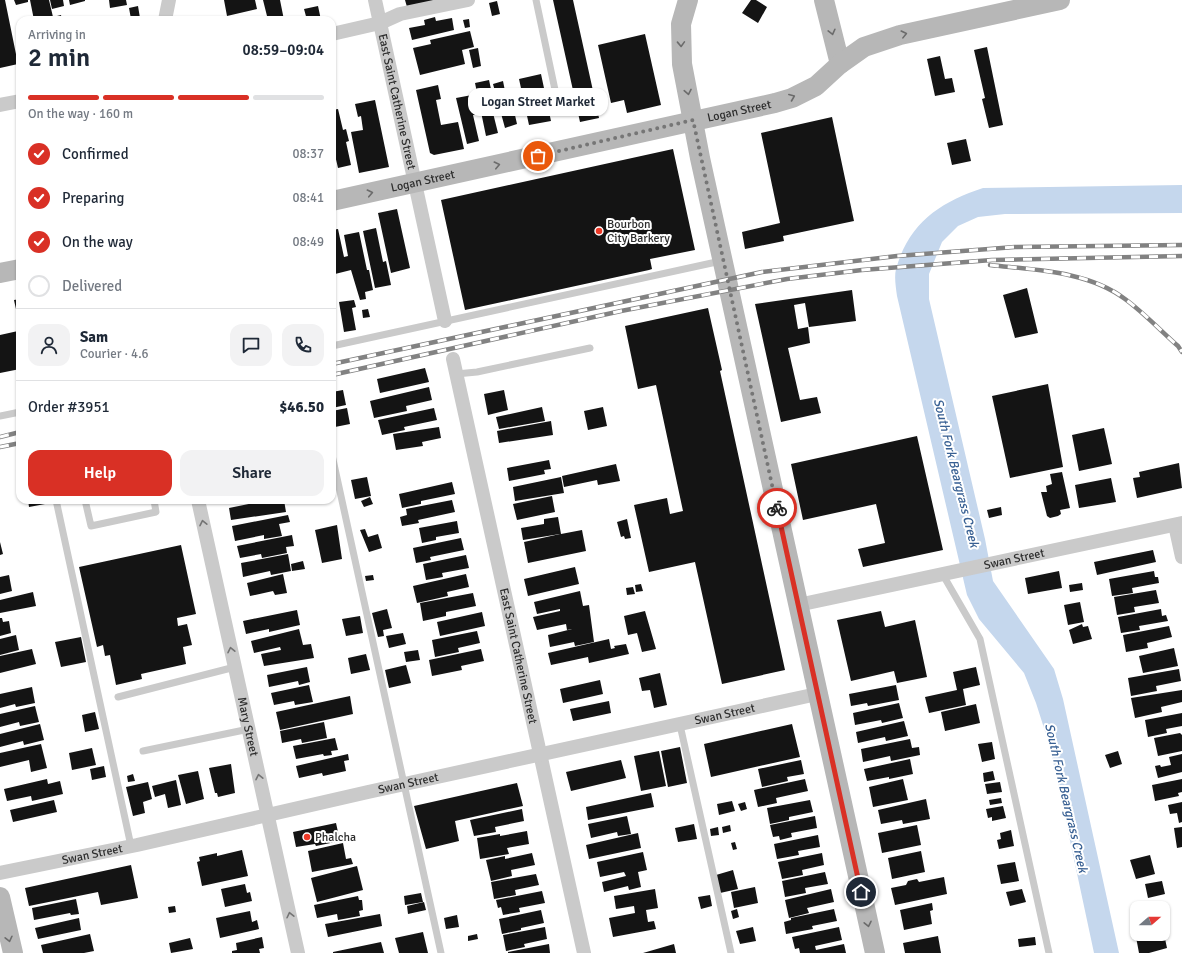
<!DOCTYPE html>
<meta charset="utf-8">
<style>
:root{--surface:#fff;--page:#f2f2f3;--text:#1f2937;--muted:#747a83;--line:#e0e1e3;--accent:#d93025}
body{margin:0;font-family:Signika,sans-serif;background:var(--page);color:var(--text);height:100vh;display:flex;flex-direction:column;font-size:15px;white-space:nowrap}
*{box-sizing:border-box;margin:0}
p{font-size:13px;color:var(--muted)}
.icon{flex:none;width:22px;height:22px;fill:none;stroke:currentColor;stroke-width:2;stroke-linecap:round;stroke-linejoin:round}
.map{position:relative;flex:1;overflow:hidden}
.sheet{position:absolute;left:16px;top:16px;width:320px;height:488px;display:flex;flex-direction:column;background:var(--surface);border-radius:12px;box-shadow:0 1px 3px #0004}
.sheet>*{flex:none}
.needle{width:26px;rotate:70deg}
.tools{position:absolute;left:1130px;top:901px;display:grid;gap:8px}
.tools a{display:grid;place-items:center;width:40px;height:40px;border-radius:8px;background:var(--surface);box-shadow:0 1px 3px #0004;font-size:20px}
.pin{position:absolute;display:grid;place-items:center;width:34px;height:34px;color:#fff;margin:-17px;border:2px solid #fff;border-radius:50%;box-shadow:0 1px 4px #0007}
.courier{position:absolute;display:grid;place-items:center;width:40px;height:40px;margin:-20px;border:3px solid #d93025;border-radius:50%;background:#fff;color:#222;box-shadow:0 1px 5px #0007}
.bubble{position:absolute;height:28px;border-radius:12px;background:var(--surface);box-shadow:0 1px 3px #0004;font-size:13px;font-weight:600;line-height:28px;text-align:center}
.head em{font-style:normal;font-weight:600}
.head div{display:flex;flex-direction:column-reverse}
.head{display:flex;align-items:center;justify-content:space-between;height:68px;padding:0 12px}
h1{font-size:26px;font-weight:600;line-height:30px}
.bar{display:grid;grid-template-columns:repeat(4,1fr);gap:6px 4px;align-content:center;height:48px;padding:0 12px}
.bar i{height:5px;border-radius:3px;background:var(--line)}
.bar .on{background:var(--accent)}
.bar p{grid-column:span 4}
.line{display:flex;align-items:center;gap:10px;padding:0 12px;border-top:1px solid var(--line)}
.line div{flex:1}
.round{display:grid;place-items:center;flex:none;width:42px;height:42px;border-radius:12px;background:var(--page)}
ol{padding:0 12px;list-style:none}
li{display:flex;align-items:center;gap:12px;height:44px}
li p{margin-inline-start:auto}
li .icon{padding:4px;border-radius:50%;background:var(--accent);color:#fff;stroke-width:4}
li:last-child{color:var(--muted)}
li i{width:22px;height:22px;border:2px solid var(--line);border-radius:50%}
.action{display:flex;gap:8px;margin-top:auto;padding:8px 12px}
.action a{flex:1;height:46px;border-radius:12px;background:var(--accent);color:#fff;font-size:16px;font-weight:600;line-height:46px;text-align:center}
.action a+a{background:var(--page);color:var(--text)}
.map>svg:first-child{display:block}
</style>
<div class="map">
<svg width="1182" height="953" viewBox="0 0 1182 953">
<rect width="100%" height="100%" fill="#fff"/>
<path fill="#c5d7ed" d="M1182 185V213L1005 214 978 217 958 226 942 242 929 274V299L985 539 993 581 1054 669 1063 699 1119 953H1094L1050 747 1036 703 1024 673 979 619 967 595 897 296C896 288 894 277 896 269 909 223 940 202 983 188Z"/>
<path fill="#141414" d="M0 0H5L18 64 0 68Z
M14 0H28V2L16 5Z
M30 0H49L53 17 61 15 62 20H34Z
M50 0H63L64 6 52 9Z
M69 0H85V1L70 5Z
M109 0H126L127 5 110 8Z
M224 0H255L257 9 227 16Z
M263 0H280L284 20H268Z
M405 0H436L407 7Z
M553 0H573L599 118 580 122Z
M751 0H756L767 7 758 23 742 13Z
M497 1 500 14 492 16 489 3Z
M138 6 140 18 131 19 129 8Z
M318 6 321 20H307L304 9Z
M435 17 436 21 452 18 454 30 412 40 409 28 425 25 424 20Z
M469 19 470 27 465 28 463 20Z
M470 31 474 47 462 50 465 64 420 75 413 48 431 44 430 40Z
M645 34 661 105 627 113 624 100 611 103 598 45Z
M987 47 1003 125 989 128 982 99 985 98 974 50Z
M478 48 481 66 473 68 469 50Z
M940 56 945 79 952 78 955 92 935 96 927 59Z
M541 74 551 121 529 125 519 79Z
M489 80 496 112 493 113 498 133 486 136 475 83Z
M503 81 505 91 512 89 515 101 512 102 517 124 505 128 493 84Z
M438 85 441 99 436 100 441 125 458 122 464 149 434 155 430 153 416 90Z
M472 95 477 115H473L479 141 467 144 456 98Z
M375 100 389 167 359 173 351 132 363 130 361 116 358 117 355 104Z
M338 109 343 130 346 129 349 141 346 142 351 165 338 168 332 142V110Z
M832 117 854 221 783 236 784 241 745 249 742 232 780 223 761 133Z
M966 139 971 161 952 165 947 143Z
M673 149 695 250 650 259 652 269 649 270 465 310 441 200Z
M397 209 410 268 391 273 378 213Z
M376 228 383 262 386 261 391 285 375 288 363 231Z
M338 229 344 257 348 256 344 235 359 232 367 270H369L373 290 365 292 366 299 360 300 351 270 335 274 332 256V230Z
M1027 288 1038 333 1015 338 1003 295Z
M852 290 856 321 809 327 805 303 794 305 798 329 808 327 810 343 788 348 800 400 817 397 821 413 781 422 755 304Z
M20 299V323H19L14 300Z
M354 300 356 307 352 308 356 330 344 332 339 302Z
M708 308 722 370 720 371 785 670 722 684 695 562 649 572 634 505 667 498 670 514 683 511 656 385 638 389 625 326Z
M368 309 370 317 363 318 362 310Z
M18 331 20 341V369L0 373V335Z
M425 368 429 382 380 393 377 379Z
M1048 384 1063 467 1010 478 992 396Z
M429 387 432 400 406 406 407 411 374 418 370 401Z
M343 390 346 405 332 408V392Z
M504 390 508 410 488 415 484 394Z
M542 407 545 421 499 429 496 417Z
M603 407 607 426 588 430 584 411Z
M347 408 350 424 335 427 332 411Z
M434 408 437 420 404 427 405 430 382 435 378 420Z
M551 421 553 435 499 443 497 431Z
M439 427 441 438 422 442 423 446 396 450 393 434Z
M1104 428 1112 464 1079 471 1072 435Z
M917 436 943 550 863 567 858 549 885 543 876 504 803 520 791 464Z
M549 460 551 469 544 470 545 474 509 481 507 468Z
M1179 463 1182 488 1137 498 1133 478 1140 477 1139 472Z
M616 464 620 481 598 485 597 480 564 487 562 476Z
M1062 472 1070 508 1060 510 1061 514 1058 516 1050 518 1047 516 1041 492H1047L1046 486 1052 484 1050 474Z
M367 477 371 496 355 499 351 480Z
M561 477 564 493 515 501 513 487Z
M1111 478 1116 502 1079 508 1075 485Z
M452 482 455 494 421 501V504L402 508 399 494Z
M552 496 555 512 517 520 513 504Z
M370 497 373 504 364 507 361 501Z
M28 500H44L45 504 29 507Z
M268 500H284L286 512 231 520 229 508Z
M452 500 455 512 418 520 419 523 402 526 400 517 407 515 406 509Z
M1001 507 1002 515 989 518 987 510Z
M288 515 290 522 279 524 282 536 264 539V535L235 541 232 526Z
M558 517 561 534 582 530 586 551 528 563 524 542 560 534 523 540 521 528 544 524V519Z
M627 519 631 538 625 539 624 536 621 537 617 522Z
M457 521 459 533 436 537V540L422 543 419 528Z
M337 525 342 559 322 563 315 530Z
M365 529 368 537 378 534 382 548 369 552 360 530Z
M292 535 294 546 286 547 287 553 262 558 261 554 240 558 237 546Z
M461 538 464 550 430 557 431 560 416 563 413 548Z
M0 542 3 554 0 555Z
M181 545 196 614 177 618 178 626 187 624 192 645 183 647 186 664 141 674 142 679 116 685 110 655 105 656 103 645 97 647 79 567Z
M1153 550 1156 562 1097 575 1094 562Z
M288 554 291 571 271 575 270 571 243 577 241 563Z
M466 555 469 568 442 573 443 577 426 580 423 564Z
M303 561 305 569 292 571 291 564Z
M575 567 579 584 528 596 524 579Z
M1059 571 1062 588 1028 594 1025 578Z
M1154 571 1155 577H1158L1159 583 1132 588 1133 593 1112 596 1109 579Z
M283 574 287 593 275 595 273 591 250 596 247 583Z
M466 574 469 587 447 592 448 596 417 603 413 586Z
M9 575 12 591 0 594V577Z
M373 575 374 580 366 581 365 576Z
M1082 583 1083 590 1070 592 1069 585Z
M641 584 643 591 636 592 635 585Z
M633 587 635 594 627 595 626 588Z
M1156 590 1159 603 1134 607 1135 612 1117 615 1114 597Z
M580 591 583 606 589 605 594 642 575 646 574 642 550 647 548 635 572 629 567 630 566 624 537 630 533 617 560 611V609L537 614 534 602Z
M33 592 36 606 0 613V600Z
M473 593 476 606 446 612V616L423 621 420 603Z
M1080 602 1084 622 1068 625 1064 605Z
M387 609 392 628 383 630 384 636 378 637 372 613Z
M1161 609 1162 616 1166 615 1168 621 1139 626 1140 630 1121 633 1118 617Z
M297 610 300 625 269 632V629L246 634 243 621Z
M645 611 656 649 642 652 637 633 628 635 624 616Z
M881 611 885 627 915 620 927 677 897 683 894 671 851 681 837 620Z
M482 612 485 626 440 636 437 622Z
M360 616 363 633 346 636 342 619Z
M0 618H2L3 622 9 621 11 633 0 636Z
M1082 624 1083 627 1088 626 1092 639 1073 644 1069 630Z
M1169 626 1172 637 1147 643 1148 648 1126 652 1123 635Z
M299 629 303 645 311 644 314 658 264 666 261 654 281 650 280 647 254 653 251 641Z
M477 631 480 643 458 648 459 652 435 657 432 640Z
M403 633 406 644 389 648 386 636Z
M16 635 19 650 0 655V639Z
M81 637 86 662 61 667 55 642Z
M609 639 611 649 615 648 614 646 626 644 629 654 589 663 588 657 551 665 548 653Z
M1174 648 1178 666 1143 673 1139 656Z
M32 649 36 664 0 673V656Z
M481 649 484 661 461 666 462 670 432 676 429 660Z
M418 650 420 660 406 662 404 652Z
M366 654 370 670 351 674 348 658Z
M406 665 411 683 389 688 385 670Z
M307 667 310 682 299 685 298 681 269 687 267 675Z
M976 667 980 685 963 689 966 705 929 713 925 697 957 690 953 672Z
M1179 669 1181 681 1156 686 1157 691 1131 696 1128 678Z
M660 673 667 705 654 708 650 690 642 691 639 678Z
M600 680 603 694 563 703 560 689Z
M309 685 313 702 295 705 294 701 274 705 271 693Z
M896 685 899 700 868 706 867 703 851 706 849 694Z
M32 687 35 703 16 707 15 704 0 708V694Z
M1182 690V702L1161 707 1162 712 1135 718 1131 698Z
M350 696 353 714 280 730 276 712Z
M609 701 611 713 573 721 570 709Z
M899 703 903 718 882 723 881 720 855 725 853 713Z
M976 704 980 723 945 731 941 712Z
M35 706 39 722 20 726 19 722 0 727V714Z
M95 712 99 729 85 732 82 715Z
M1182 713V726L1166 729 1167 733 1148 737 1145 720Z
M904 721 908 736 886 741 885 737 858 743 856 732Z
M324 722 327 738 302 743 301 739 282 743 280 731Z
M40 724 44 740 24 745 23 741 0 747V734Z
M792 724 800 757 711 777 704 744Z
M1180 733 1182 735V751L1158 756 1154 738Z
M335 738 338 750 331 751 332 755 324 756 323 754 296 759 293 746Z
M910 739 912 748 919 747 920 755 891 761 890 756 863 762 861 749Z
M992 742 995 759 982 762 978 744Z
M41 744 47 768 31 772 29 760 0 767V753Z
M680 747 687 783 668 787 661 751Z
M92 748 96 765 72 770 69 753Z
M659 751 666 786 641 791 634 756Z
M1118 751 1122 764 1110 768 1105 755Z
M348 754 349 760 344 761 346 771 323 776 322 773 299 778 296 766Z
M1182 754V772L1158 778 1155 766 1160 765 1161 767 1171 765 1169 757Z
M910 759 913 774 889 779V777L867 781 864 769Z
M621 760 626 778 571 791 566 772Z
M801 760 804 774 787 777 788 781 762 787 758 769Z
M231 764 235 793 218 797 217 793H215L209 768Z
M104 766 106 777 92 780 90 769Z
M198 771 204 799 186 804 178 775Z
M993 771 995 780 984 782 983 773Z
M133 774 135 781 128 782 127 776Z
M47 779 48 784 60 781 63 794 32 801 31 796 7 801 4 789Z
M805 779 808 791 776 798 777 803 758 807 754 790Z
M903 779 908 800 873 807 869 787Z
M1182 779V792L1178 793 1179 796 1155 801 1152 785Z
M176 780 181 805 168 808 165 794 155 797 152 786Z
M148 782 152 799 143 802 145 813 133 816 126 787Z
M1000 782 1002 792 987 794 985 784Z
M517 783 523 806 455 821 459 841 426 849 414 806Z
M651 793 654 807 588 820 586 807Z
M1001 798 1002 803 990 805 989 800Z
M926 799 930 819 903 824 902 820 881 824 878 810Z
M54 800 57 812 13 822 10 810Z
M810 800 813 812 789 817V820L770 824 767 808Z
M732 801 735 811 719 815 717 804Z
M745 802 747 809 741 811 738 804Z
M1182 802V822L1179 823 1177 813 1170 814 1168 805Z
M1003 806 1006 818 992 821V817L988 818 986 809Z
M522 809 524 821 495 827 496 832 474 836 470 820Z
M627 816 631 834 618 836 617 832 591 838 588 824Z
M815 816 817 828 791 833 792 837 780 840 779 836 773 837 770 825Z
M336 823 340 841 316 846 315 844 296 847 293 832Z
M694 824 697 839 678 842 675 828Z
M730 825 731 831 723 833 722 827Z
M917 825 921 845 882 853 878 833Z
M718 827 719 835 711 836 710 829Z
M1182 827V847L1177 848 1174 828Z
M1011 830 1014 846 999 849 997 840 1001 839 1000 833Z
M527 831 529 844 507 848 509 854 480 859 477 838 500 834V836Z
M638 833 641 848 589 859 586 845Z
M818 835 820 847 798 851 799 855 777 859 774 844Z
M735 842 737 849 733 850 731 843Z
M343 843 346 859 351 858 353 864 312 872 308 851Z
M242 850 248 876 202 886 197 862 200 861 199 857 217 853V856Z
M921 851 925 872 892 879 888 858Z
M643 852 647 870 638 872 641 887 629 890 628 886 604 892 602 882 626 876 624 872 600 877 597 862Z
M532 853 535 865 511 870 512 876 491 881 486 860 505 856V859Z
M822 853 824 865 802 870 803 875 782 879 778 862Z
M1150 855 1155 874 1136 879 1130 860Z
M1015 862 1019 881 1001 884 997 865Z
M131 865 138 898 101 905 98 892 29 906 25 888Z
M357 866 363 890 317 902 311 878Z
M733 870 738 889 720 893 716 875Z
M825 872 828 884 805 888 806 893 785 897 782 881Z
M536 874 539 885 515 890 516 895 494 899 491 882Z
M944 877 947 894 895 905 891 888 906 885 908 881 917 879 919 882Z
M1162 881 1165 894 1148 898 1145 884Z
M245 884 247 893 250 892 252 901 225 907 221 889Z
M755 887 758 903 734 908 731 892Z
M655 889 658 908 646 910 648 922 654 921 656 929 613 937 609 918 635 913 634 906 616 909 614 896Z
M831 889 834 902 807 908 809 913 789 918 785 900Z
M1022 889 1026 902 1010 906 1006 892Z
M542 891 545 903 519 908 520 912 503 915 501 907 498 908 496 900Z
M421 893 423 902 405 905 404 896Z
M710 895 712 906 701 909 698 897Z
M358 896 359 900H362L363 910 359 911 360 916 338 920 337 914 317 918 314 905Z
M76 899 79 914 71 915 70 913 34 920 32 908Z
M424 902 426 910 408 914 407 906Z
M932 903 933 910 930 911 932 924 904 930 900 910Z
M175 906 176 912 169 913 168 907Z
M737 909 739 917 733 919 731 911Z
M834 909 837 921 812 926 813 929 786 934 784 922 791 920V918Z
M541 910 544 923 521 928V930L502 934 499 919Z
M250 911 252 922 257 920 259 929 220 938 216 918Z
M380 914 382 926 328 937 325 924Z
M457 915 459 927 446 929 444 918Z
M79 918 81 930 38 939 35 928Z
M545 927 547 939 524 944 525 947 506 951 503 935Z
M753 927 756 941 740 944 736 931Z
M839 927 842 940 815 946 816 950 844 944 846 953H800L799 948 795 949 792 937Z
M423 932 428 953H399L395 938Z
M90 934 94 951 84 953H43L41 945Z
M477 934 478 939 468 941V936Z
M1150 934H1164L1167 948 1149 953H1139L1136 937Z
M938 936 941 953H905L903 943Z
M262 937 264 948 259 949 260 953H232V951L237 950 236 943Z
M1035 937 1036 945 1019 947 1018 939Z
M190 938 193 949 171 953 169 943Z
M381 942 384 953H333V952Z
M549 944 550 953H508V952Z
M674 944 676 953H643Z"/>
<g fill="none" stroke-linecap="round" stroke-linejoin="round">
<path stroke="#cacaca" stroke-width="7" d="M536 0 558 104
M332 346 721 261
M456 374 477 372 590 348
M0 416 20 412
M332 455 441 953
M56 500 131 846
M85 500 91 526 156 512 154 500
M943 575 980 639 1049 953
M118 697 235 667
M680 725 731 953
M143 751 249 729"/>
<g stroke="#cacaca" stroke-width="14">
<path id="s1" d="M375 0 445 321"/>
<path d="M165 20 169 0"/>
<path d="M332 34 380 23 400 14 468 0"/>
<path d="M0 105 20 101"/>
<path id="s2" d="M453 359 584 953"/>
<path id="s3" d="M198 500 298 953"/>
<path d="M1175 525 1182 557"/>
<path id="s4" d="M798 605 1182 523"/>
<path id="s5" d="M0 873 137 845 368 792 817 694"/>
</g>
<g stroke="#b7b7b7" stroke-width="20">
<path d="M688 0 681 24 682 64 700 158 875 953"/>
<path d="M824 0 840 64"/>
<path id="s6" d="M332 201 775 103 792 98 816 86 840 64 864 47 900 35 1060 0"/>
<path d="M0 273 20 269"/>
<path d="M0 897 13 953"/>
</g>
<g stroke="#828282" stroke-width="4.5">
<path id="rail" d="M990 265C1035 270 1088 271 1125 299 1144 313 1161 331 1178 346L1182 352
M332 364 762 272 897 256 1015 247 1182 245
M332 375 621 311 787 279 862 270 992 260 1182 256
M0 437 20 432
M0 447 20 443"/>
</g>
<use href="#rail" stroke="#fff" stroke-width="3" stroke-dasharray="9" stroke-linecap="butt"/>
</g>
<defs><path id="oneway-chevron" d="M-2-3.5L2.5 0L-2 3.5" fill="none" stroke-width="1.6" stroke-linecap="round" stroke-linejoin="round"/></defs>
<g stroke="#6b6b6b">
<use href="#oneway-chevron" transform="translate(832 32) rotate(76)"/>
<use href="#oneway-chevron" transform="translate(904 34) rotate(-14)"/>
<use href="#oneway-chevron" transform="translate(681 44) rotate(88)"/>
<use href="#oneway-chevron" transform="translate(688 92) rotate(79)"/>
<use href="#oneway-chevron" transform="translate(792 97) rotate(-22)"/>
<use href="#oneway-chevron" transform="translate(497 165) rotate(-13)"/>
<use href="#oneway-chevron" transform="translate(370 193) rotate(-12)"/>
<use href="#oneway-chevron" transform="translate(868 924) rotate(78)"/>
<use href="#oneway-chevron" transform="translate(9 939) rotate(77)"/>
</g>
<g stroke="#747474">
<use href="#oneway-chevron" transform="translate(203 523) rotate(-102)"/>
<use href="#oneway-chevron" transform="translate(231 650) rotate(-102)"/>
<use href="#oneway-chevron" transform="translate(259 777) rotate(-102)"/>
<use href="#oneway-chevron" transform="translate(290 915) rotate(-103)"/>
</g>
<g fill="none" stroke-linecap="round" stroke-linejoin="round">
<path stroke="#767676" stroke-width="4" stroke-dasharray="0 7.2" d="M538 156 693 120 777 508"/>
<path stroke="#d93025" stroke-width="5" d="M777 508 861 892"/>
</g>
<g fill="#ed3927" stroke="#fff" stroke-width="1.5">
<circle cx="599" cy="231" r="4"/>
<circle cx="307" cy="837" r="4"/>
</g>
<g text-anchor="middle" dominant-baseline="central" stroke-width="4" stroke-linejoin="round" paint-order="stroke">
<g font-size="12" fill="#2d2d2d" stroke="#fff">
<text stroke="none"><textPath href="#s1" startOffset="104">East Saint Catherine Street</textPath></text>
<text stroke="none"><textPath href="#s6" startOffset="417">Logan Street</textPath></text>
<text stroke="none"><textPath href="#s6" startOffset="93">Logan Street</textPath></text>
<text stroke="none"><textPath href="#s4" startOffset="221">Swan Street</textPath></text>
<text stroke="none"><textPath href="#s2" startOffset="304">East Saint Catherine Street</textPath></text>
<text stroke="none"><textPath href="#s5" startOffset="742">Swan Street</textPath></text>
<text stroke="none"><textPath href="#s3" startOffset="232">Mary Street</textPath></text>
<text stroke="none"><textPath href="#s5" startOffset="418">Swan Street</textPath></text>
<text stroke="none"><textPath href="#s5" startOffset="94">Swan Street</textPath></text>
</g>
<g font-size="12" fill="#2d2d2d" stroke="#fff" text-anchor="start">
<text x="607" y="224">Bourbon<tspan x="607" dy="14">City Barkery</tspan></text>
<text x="315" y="837">Phalcha</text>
</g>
<g font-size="13" font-style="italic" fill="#386093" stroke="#fff">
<text transform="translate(956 473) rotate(76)">South Fork Beargrass Creek</text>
<text transform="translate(1066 798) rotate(77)">South Fork Beargrass Creek</text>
</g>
</g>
</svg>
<div class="tools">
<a><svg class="needle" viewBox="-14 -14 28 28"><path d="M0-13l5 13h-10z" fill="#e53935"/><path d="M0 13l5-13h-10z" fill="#747a83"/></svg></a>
</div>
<div class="pin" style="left:538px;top:156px;background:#ea580c"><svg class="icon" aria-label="bag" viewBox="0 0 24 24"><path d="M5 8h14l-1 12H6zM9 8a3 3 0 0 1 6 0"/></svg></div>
<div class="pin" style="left:861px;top:892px;background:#1f2937"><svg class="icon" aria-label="home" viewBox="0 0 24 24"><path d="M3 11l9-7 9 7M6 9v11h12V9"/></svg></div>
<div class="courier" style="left:777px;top:508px"><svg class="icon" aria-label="bike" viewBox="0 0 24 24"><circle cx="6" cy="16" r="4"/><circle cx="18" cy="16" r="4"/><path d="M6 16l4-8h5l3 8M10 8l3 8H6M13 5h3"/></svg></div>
<div class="bubble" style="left:468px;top:88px;width:140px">Logan Street Market</div>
<section class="sheet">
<div class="head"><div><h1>2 min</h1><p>Arriving in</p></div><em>08:59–09:04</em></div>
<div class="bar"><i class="on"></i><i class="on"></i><i class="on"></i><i></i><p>On the way · 160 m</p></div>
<ol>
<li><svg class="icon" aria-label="check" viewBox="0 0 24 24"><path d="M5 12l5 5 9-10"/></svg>Confirmed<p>08:37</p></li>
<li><svg class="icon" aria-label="check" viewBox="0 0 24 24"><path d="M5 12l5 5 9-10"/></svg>Preparing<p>08:41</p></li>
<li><svg class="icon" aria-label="check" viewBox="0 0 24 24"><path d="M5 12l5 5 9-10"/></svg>On the way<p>08:49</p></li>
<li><i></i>Delivered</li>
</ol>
<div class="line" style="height:72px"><a class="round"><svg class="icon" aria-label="person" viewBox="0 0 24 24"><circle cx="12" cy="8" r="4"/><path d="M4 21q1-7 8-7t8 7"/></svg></a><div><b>Sam</b><p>Courier · 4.6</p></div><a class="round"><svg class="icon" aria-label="chat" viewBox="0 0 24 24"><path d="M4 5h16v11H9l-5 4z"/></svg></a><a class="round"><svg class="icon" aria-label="phone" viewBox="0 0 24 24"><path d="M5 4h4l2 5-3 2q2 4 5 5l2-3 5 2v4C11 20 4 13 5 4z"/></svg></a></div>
<div class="line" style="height:52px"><div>Order #3951</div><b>$46.50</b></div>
<div class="action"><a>Help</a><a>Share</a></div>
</section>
</div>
